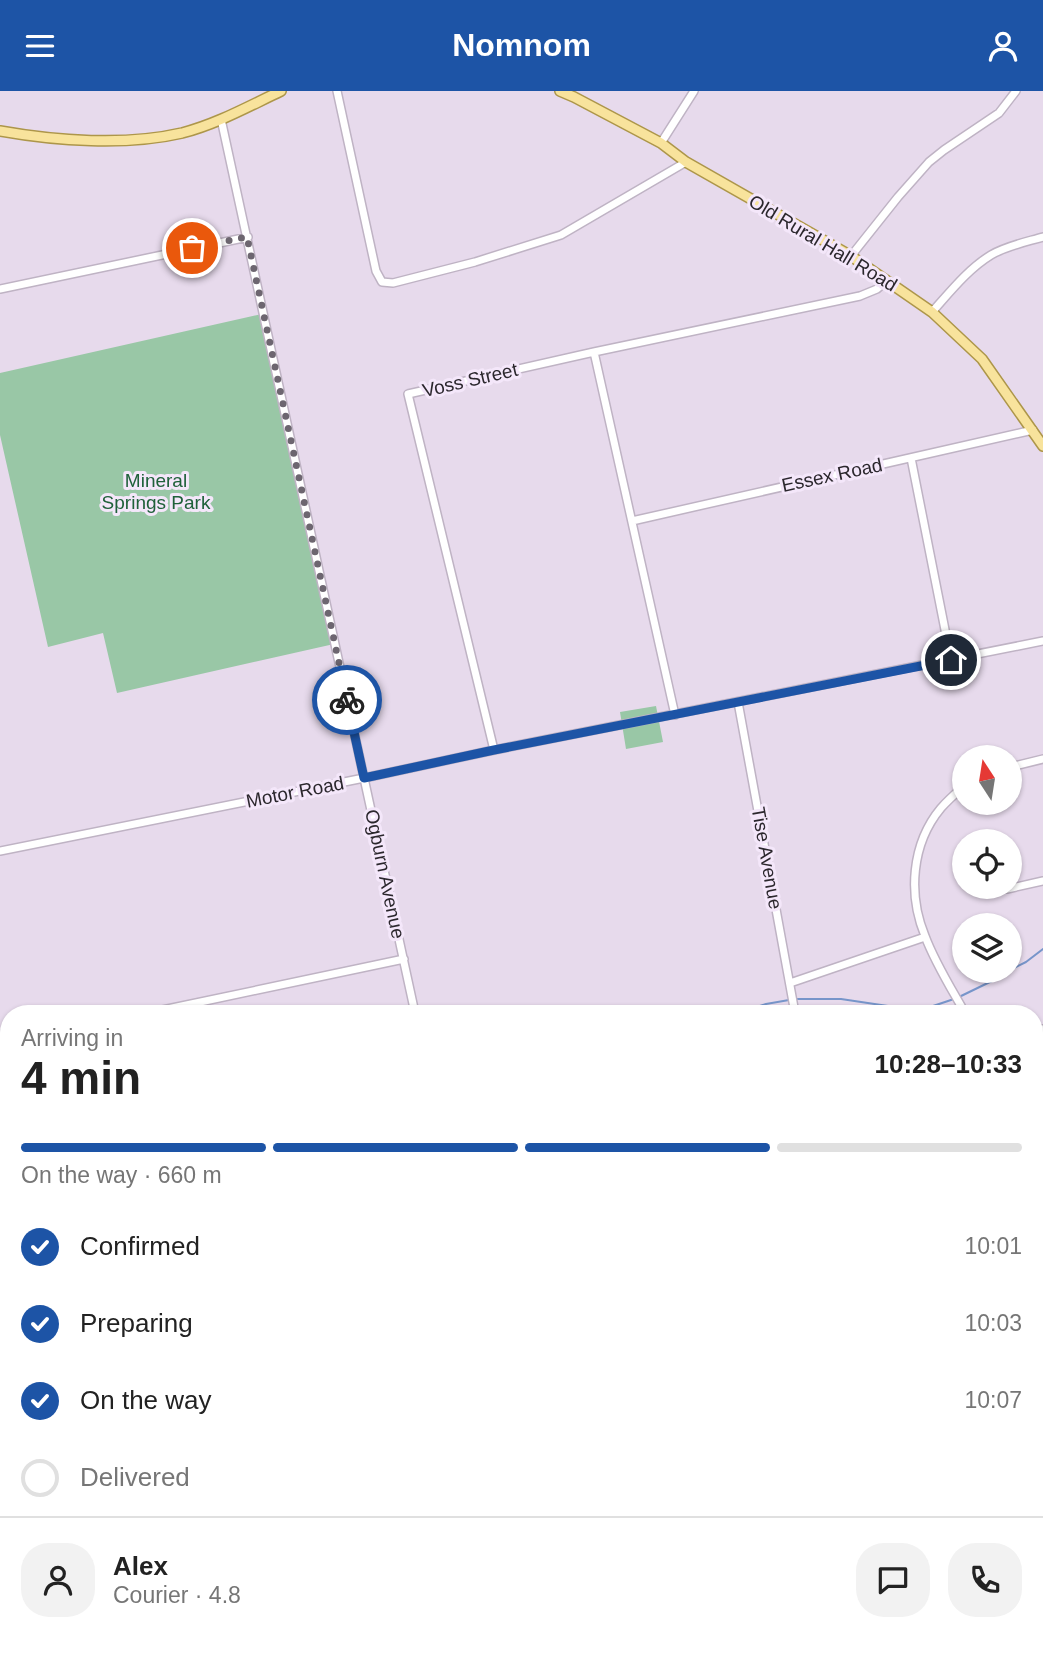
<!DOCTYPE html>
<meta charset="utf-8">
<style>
:root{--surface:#fff;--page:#f2f2f2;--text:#222;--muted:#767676;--line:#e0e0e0;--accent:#1d54a6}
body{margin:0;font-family:Arial,sans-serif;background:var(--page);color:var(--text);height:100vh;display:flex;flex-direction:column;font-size:26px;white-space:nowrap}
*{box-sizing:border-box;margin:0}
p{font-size:23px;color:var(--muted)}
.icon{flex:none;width:38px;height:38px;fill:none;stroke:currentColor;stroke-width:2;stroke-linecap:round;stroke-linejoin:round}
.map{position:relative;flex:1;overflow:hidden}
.drawer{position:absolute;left:0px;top:914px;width:1043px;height:653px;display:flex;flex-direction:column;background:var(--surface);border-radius:28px 28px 0 0;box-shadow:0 2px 5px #0004}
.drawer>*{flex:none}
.needle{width:46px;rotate:348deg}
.tools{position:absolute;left:952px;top:654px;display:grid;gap:14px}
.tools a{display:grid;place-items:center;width:70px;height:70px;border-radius:50%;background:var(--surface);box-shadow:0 2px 5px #0004;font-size:35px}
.pin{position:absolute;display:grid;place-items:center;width:60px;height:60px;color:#fff;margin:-30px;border:4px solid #fff;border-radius:50%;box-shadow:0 2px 7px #0007}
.courier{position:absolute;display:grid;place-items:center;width:70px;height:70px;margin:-35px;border:5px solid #1d54a6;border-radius:50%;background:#fff;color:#222;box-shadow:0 2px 9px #0007}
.headline em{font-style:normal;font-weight:600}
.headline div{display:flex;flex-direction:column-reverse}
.headline{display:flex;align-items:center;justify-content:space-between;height:119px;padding:0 21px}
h1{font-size:46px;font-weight:600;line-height:52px}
.bar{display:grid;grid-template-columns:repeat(4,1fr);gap:10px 7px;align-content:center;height:84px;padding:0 21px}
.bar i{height:9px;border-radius:5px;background:var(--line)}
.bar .current{background:var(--accent)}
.bar p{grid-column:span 4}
.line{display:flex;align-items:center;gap:18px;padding:0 21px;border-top:2px solid var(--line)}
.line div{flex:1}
.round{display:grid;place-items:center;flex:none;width:74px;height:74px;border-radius:28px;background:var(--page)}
ol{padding:0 21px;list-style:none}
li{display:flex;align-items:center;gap:21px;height:77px}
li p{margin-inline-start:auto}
li .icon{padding:7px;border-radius:50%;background:var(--accent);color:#fff;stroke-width:4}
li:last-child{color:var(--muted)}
li i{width:38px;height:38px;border:4px solid var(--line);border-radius:50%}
header{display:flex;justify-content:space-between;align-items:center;height:91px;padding:0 21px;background:var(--accent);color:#fff;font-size:32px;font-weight:600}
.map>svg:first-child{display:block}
</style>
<header><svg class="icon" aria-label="menu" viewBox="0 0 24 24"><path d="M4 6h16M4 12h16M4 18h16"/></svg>Nomnom<svg class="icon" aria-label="person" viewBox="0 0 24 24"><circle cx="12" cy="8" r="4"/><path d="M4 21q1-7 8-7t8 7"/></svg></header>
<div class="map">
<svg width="1043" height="1565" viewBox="0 0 1043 1565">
<rect width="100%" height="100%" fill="#e7daec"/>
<path fill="#99c7a6" d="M262 223 334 553 117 602 103 542 48 556 0 344V282Z
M656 615 663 651 626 658 620 621Z"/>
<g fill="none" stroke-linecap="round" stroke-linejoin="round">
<path stroke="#7795ca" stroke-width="2" d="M1010 879 1026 871 1043 858
M959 906 994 889 1007 880
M794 908H841L908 918 930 916 954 908
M739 922 766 913 789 909
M0 1470 9 1463"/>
<g stroke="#bfb3c4" stroke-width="10">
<path id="minor" d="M337 0 376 180 382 191 393 192 475 171 561 144 686 71
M221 28 415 922
M661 52 694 0
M851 165 898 106 929 71 944 59 999 22 1016 0
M0 198 248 146
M932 221C950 201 968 178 991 164 1006 155 1026 151 1043 146
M594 261 675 624
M911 367 951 569
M632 430 1033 339
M738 611 795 922
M494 659 408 303 594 261 860 205 877 198 887 189
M1010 676 1043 668
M964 695C956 702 948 709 941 717 911 753 908 804 925 845 935 872 951 897 965 922
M0 760 364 687 494 659 1043 550
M1007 798 1043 790
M790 892 925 846
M153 921 404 868
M1034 940 1043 938
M1034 1062 1043 1060
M1034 1390 1043 1388
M1034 1511 1043 1556
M188 1558 190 1565
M368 1558 370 1565
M550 1558 552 1565
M772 1558 774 1565
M934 1558 936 1565
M88 1565 118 1558"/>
</g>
<g stroke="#ad964a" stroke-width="12">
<path id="major" d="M560 0 574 6 661 52 686 71 851 165 932 221 982 268 1043 355
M0 40C56 50 126 55 182 42 217 33 249 15 281 0"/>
</g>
<use href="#minor" stroke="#fff" stroke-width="7"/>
<use href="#major" stroke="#f8e39c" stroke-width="9"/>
</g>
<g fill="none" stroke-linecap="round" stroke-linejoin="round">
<path stroke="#6d6670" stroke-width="7" stroke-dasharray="0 12.6" d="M192 157 247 146 347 609"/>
<path stroke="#1d54a6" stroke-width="9" d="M347 609 364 687 494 659 951 569"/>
</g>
<g text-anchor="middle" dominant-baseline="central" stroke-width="6" stroke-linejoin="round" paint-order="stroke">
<g font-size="19" fill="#2b272d" stroke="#f4e7fa">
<text transform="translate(823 152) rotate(31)">Old Rural Hall Road</text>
<text transform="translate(470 289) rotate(-13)">Voss Street</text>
<text transform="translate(832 384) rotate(-12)">Essex Road</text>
<text transform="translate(295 701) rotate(-11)">Motor Road</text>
<text transform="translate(767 767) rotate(80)">Tise Avenue</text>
<text transform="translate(385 783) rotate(78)">Ogburn Avenue</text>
</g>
<g font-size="19" fill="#1f613a" stroke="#f4e7fa">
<text x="156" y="389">Mineral<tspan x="156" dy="22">Springs Park</tspan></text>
</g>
</g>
</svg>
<div class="tools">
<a><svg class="needle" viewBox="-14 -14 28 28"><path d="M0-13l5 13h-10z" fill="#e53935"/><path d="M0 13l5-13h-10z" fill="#767676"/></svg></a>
<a><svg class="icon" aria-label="locate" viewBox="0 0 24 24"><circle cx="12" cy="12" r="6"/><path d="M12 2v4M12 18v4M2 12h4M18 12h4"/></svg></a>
<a><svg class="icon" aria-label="layers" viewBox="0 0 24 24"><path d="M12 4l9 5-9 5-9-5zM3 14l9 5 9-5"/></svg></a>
</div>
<div class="pin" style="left:192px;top:157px;background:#ea580c"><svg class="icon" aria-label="bag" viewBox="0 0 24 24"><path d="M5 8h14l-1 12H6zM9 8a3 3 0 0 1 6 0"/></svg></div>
<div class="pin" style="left:951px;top:569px;background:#1f2937"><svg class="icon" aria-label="home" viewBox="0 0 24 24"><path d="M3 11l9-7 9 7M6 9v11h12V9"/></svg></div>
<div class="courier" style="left:347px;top:609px"><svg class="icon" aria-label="bike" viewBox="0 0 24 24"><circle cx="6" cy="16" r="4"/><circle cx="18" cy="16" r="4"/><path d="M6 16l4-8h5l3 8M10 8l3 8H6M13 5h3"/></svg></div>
<section class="drawer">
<div class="headline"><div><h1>4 min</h1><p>Arriving in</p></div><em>10:28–10:33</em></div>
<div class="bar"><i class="current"></i><i class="current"></i><i class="current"></i><i></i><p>On the way · 660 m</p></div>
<ol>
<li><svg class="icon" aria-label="check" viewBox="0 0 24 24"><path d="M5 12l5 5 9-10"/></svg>Confirmed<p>10:01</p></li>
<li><svg class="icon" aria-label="check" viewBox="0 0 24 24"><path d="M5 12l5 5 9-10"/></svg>Preparing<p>10:03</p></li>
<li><svg class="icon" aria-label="check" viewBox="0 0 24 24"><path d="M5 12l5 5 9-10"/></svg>On the way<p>10:07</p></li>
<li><i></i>Delivered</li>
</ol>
<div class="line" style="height:126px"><a class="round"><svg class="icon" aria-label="person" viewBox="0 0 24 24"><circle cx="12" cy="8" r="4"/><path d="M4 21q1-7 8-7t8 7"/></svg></a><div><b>Alex</b><p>Courier · 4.8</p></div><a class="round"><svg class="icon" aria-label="chat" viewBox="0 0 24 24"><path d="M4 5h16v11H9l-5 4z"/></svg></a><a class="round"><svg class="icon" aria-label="phone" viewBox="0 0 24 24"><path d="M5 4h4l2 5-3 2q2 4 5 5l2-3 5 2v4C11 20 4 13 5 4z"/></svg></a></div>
</section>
</div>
